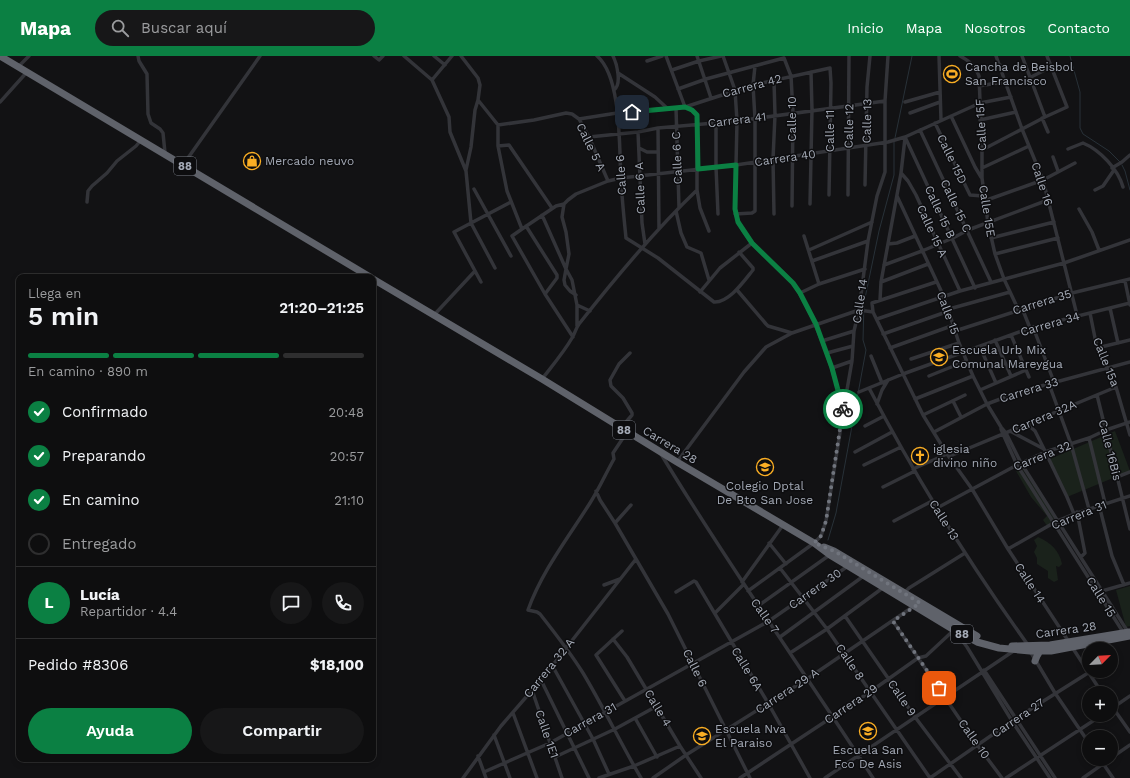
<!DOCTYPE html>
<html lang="es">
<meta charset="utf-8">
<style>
:root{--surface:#0e0e0f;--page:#171718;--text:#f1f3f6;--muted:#9b9c9e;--line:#2e2e2f;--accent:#0b8043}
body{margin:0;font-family:"Work Sans",sans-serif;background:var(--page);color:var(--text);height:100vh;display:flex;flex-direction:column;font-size:15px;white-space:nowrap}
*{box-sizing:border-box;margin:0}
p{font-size:13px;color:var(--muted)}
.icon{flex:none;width:22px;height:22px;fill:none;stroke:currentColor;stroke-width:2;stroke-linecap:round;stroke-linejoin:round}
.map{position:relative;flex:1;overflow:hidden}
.panel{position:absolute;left:16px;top:218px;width:360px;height:488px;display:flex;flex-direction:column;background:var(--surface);border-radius:8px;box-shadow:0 2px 6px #0003,0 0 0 1px var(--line)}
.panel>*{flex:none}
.needle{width:26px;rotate:66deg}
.fabs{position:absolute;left:1082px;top:586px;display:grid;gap:8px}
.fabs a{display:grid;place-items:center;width:36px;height:36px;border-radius:50%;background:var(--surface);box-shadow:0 2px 6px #0003,0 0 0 1px var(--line);font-size:20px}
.pin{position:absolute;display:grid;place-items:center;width:34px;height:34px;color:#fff;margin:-17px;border-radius:8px;box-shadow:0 2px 6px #0006}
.courier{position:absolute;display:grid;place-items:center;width:40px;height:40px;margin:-20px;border:3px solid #0b8043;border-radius:50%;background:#fff;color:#222;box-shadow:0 1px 5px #0007}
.summary em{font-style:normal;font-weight:600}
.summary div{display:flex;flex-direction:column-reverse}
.summary{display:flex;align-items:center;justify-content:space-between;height:68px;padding:0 12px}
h1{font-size:26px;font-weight:600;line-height:30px}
.bar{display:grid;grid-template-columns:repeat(4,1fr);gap:6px 4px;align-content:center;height:48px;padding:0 12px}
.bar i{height:5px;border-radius:3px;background:var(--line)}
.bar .current{background:var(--accent)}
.bar p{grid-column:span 4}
.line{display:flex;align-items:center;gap:10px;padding:0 12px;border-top:1px solid var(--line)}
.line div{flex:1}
.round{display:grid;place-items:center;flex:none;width:42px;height:42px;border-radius:21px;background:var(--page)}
ol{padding:0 12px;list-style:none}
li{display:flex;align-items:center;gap:12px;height:44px}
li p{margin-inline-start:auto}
li .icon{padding:4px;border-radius:50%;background:var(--accent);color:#fff;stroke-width:4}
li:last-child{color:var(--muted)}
li i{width:22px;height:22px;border:2px solid var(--line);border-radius:50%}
.button{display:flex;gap:8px;margin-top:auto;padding:8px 12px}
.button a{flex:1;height:46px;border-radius:24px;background:var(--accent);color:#fff;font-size:16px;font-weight:600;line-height:46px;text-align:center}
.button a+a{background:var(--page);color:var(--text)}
header{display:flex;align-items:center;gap:24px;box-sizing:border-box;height:56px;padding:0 20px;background:var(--accent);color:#fff}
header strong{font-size:19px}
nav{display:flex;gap:22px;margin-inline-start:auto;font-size:14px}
.search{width:280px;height:36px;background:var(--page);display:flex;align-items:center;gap:10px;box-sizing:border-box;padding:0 14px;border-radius:22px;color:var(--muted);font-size:15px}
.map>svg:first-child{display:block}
</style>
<header>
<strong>Mapa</strong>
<div class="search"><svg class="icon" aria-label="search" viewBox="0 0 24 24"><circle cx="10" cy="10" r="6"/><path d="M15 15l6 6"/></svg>Buscar aquí</div>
<nav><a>Inicio</a><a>Mapa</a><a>Nosotros</a><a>Contacto</a></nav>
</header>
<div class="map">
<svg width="1130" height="722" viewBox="0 0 1130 722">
<rect width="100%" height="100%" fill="#121214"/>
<path fill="#1a221b" d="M1115 375 1130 415 1067 441 1050 403Z
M1018 407 1050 454 1055 464 1048 471 1043 464 1047 460 1031 441 1012 408Z
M1038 481C1051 487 1059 494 1062 508L1059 511 1056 510 1058 524 1054 526 1048 522V515L1037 508V502L1034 496 1037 490 1034 484Z
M1130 530V570L1126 571 1116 534Z"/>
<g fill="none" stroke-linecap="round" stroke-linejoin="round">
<path stroke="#283138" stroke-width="1" d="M1070 0 1080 36V72L1083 78 1109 95 1120 106
M895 82 912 0
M1122 109 1125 115 1130 134
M828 484 836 457 866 294 863 284 864 247 879 175 894 119V85"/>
<path stroke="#333439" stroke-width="3.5" d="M138 0 139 5 147 18 148 58 151 67 160 73 163 77 165 97
M374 0 379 4 383 0
M404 0 432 24 449 61 450 76 466 115 471 167 495 212
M434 0 445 9
M461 0 478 22 480 29 478 44 498 69 534 64 566 57 572 58 579 63 589 81 608 125
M597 0C622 21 619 93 621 124 622 143 624 162 626 182L658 202 714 246C729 247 744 225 753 214V212L739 196
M613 0C617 8 622 28 614 34
M666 0 685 51 692 54 697 59V134L700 152 709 175
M697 0 711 42
M723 0 735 34 737 65 735 153C738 183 774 205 792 226 798 233 802 242 806 250 823 282 833 316 843 350
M939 0 941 64
M960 0C968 4 976 11 979 20L982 94V122L988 167 995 198 1004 223 1018 253
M996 0 1022 73 1043 124 1077 259
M1022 0 1045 61
M647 5 662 0
M18 11 29 0
M672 14 699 5 721 0
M977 16 982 12 1000 9
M618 17 655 41 668 53
M1031 21 1051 11
M432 24 452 0
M979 30 997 27H1006
M678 33 706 23 784 2 791 20 793 57 792 150
M0 46 27 16
M905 46 940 36
M676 52 679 151
M910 57 940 46
M951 60 975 111 981 121
M1042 62 1048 76
M579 63 617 57 685 51 753 29 830 12 831 27 829 139
M980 64 1016 56
M716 67V111L718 158
M935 67 970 139 983 140
M498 69V90L507 135 522 173 556 150 564 148
M658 72 659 173
M920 74 991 226
M638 76 642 167 645 188
M589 81 638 76 658 72 737 65 885 45
M905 81 975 232
M498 90 509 89 552 152
M639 92 647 96H657
M1068 93 1083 87C1100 94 1118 113 1123 131
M982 94 1045 61 1067 51 1047 0
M1053 101 1058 115
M183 109 260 0
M982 112 1029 90
M1112 112 1122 106 1130 99
M466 114 471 91 475 54 478 44
M901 117 908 125 916 139 960 235
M865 129 867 31 870 0
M474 133 511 200
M1095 134 1103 130 1114 114
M848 139 849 0
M897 140 944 241 959 287 973 320 987 348 1001 371 1006 377 1021 407 1128 576
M984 145 1043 124 1075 107
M87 146 88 135 92 130 107 117 117 105 136 90 141 84
M810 148 812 54 811 16
M1079 153 1092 176 1099 194
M676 155 681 177 687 191 701 197 709 224
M735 158 752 157 755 155V63L753 29 755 10
M774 158 773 103 775 59 774 25
M542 159 566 213 564 224 565 229 570 235 576 239
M522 173 512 180 545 238 557 222V219L526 170
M804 180 819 228
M991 182 1054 166
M888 188 897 187 915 180
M809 194 872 166
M995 198 1058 182
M812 205 868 185
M884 209 922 195 953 182 968 174 1048 144
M1125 225 1130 249
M481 226 454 176 511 146
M881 226 928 208
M936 226 872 247 873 256 923 359 947 398 972 433 1008 493 1069 586
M737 234 766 268 768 270 792 277
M700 236 720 212 752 187
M800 237 819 228 865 213
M545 238 573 281
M880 244 881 226 901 117 905 82
M1022 252 1030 272
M1110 252 1118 287
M949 253 1010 236
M590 255 577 249 572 224 566 213 569 198 566 176 562 161 564 148 568 144 576 138 608 125 621 122 736 109 888 86 905 81 980 47 1011 41
M1090 257 1097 292 1116 331 1130 379
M434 259 475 215
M877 263 960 235 1064 207 1130 184
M577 270V249
M1033 271 1054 326
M955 275 1072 237 1130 223
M883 278 949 255
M1011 279 1029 321
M995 284 1011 320
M822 285 854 275
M980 291 996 327
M890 292 954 269
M1097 292 1130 284
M827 297 853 290
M871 300 882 327
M911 303 959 287
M832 312 852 305
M929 320 966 305
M542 323C552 310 564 296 572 282 575 277 576 272 579 268 616 221 654 175 697 134
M1049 328 1071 388 1089 453
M869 332C916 422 969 507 1028 589
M980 334 1026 314
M859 336 903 318 1030 272 1130 247
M1097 339 1130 473
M915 343 973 320
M953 345 961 361
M877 348 882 334 888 324
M923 359 965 339
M1027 368 1035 375 1044 393
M865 370 884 360
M621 372 632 359V357L623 342 611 330 610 324 619 308 630 297
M1001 373 1003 378 1017 409 1123 576
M1010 375 1044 393 1067 441 1074 458
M627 376 613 397 614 403C606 417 599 433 590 447 568 482 542 515 528 554L537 556 540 558C555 577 570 596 583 617 604 652 621 688 641 722
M934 376 987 348 1019 336 1130 306
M1089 382 1105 447
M855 396 892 376
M661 398C728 509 803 614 873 722
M950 400 1116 331
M677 406 744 316 766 291 792 277 859 254 873 256
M864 409 901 391
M913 413 947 398
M1117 421 1130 416
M883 431 915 415
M596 435 600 444 615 467 668 558 750 722
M1099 449 1112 500 1124 529
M937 452 1017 409 1045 396 1089 382 1106 374 1130 366
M1077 456 1085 497 1081 501
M894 465 932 445
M615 467 631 449
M769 487 786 508
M1008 493 1057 465 1074 458 1130 440
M780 512 827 573 930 722
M742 526 783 469
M604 529 620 523
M748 535 814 487 821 480 826 465 844 351 852 305 854 275 859 254 868 185 877 140 885 116V45L888 0
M1102 535 1130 527
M676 536 694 525 696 526 768 647 810 722
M904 537 909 532 965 497
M758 550 831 498
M715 557 743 529
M845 560 915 661 961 722
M893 565 978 690 1002 722
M622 575 596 599 625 645
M951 577 961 583 967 591 1012 665 1050 722
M780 581 865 519
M613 583 627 601 680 690 701 722
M1072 591 1102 637
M1030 595 1055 637 1089 687
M790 597 827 573 884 531
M552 609 593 683 609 718
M984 614 1055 722
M541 624 589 722
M532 634 562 722
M1111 649 1130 676
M1111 653 1130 640
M513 657 537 722
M635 662 657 701
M494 679 510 722
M478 700 486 722
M555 701 615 673 657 650
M1111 702 1130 689
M1100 703 1113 722
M484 716 550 687 769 565 848 510
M463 722 501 670 541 624 636 503
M599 722 634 710 680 690
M653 722 686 699 807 623 914 550
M740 722 870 636 918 602 926 600 955 573
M825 722 1015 594
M930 722 1015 663 1088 617
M1006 722 1102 659
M1083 722 1110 703"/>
<path stroke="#5f626a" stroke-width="7" d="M0 0 370 221
M373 223 542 323 677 406 814 487 830 499 954 574 977 586 999 592 1030 595H1051L1130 580
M824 491 834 495 977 580
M1012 590 1050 589 1129 576
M1035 605 1037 600 1040 595"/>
</g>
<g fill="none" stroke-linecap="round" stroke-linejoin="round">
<path stroke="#70747d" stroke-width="4" stroke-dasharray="0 7.2" d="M843 353 826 465 821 480 814 487 834 495 920 547 893 565 939 632"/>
<path stroke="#0b8043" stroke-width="5" d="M632 56 685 51 692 54 697 59 698 113 736 109 735 153 738 166 752 187 793 227 800 237 816 268 832 312 843 353"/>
</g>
<defs>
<g id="stadium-ring" transform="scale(0.9)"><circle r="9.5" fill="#0d0d0f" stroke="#faae24" stroke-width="1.5"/><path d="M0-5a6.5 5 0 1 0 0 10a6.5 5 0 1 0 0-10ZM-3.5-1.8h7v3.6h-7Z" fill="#faae24"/></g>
<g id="shop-ring" transform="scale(0.9)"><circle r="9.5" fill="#0d0d0f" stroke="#faae24" stroke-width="1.5"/><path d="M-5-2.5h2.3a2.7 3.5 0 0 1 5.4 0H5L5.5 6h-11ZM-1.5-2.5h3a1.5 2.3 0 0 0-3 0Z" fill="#faae24"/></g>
<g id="school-ring" transform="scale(0.9)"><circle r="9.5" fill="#0d0d0f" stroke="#faae24" stroke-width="1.5"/><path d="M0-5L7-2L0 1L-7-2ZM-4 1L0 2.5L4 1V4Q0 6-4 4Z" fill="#faae24"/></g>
<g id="church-ring" transform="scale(0.9)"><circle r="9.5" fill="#0d0d0f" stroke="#faae24" stroke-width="1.5"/><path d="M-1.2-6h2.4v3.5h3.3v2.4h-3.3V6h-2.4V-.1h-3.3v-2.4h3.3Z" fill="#faae24"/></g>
</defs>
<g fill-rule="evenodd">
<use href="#stadium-ring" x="952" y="18"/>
<use href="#shop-ring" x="252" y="105"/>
<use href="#school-ring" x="939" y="301"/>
<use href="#church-ring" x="920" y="400"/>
<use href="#school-ring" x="765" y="411"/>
<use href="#school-ring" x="868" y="675"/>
<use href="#school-ring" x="702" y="680"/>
</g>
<g text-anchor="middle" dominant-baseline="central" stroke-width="3" stroke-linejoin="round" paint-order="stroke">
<g fill="#0d0d0f" stroke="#767a83" stroke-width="1">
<rect x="174" y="101" width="22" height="18" rx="3"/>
<rect x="613" y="365" width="22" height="18" rx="3"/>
<rect x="951" y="569" width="22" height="18" rx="3"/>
</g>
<g font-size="11" font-weight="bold" fill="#a3a9b5">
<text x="185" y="110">88</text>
<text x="624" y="374">88</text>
<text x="962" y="578">88</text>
</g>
<g font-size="12" fill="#a3a9b5" stroke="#0d0d0f" text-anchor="start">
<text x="965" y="11">Cancha de Beisbol<tspan x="965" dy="14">San Francisco</tspan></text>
<text x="265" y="105">Mercado neuvo</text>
<text x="952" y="294">Escuela Urb Mix<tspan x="952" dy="14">Comunal Mareygua</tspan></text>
<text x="933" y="393">iglesia<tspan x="933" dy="14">divino niño</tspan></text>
<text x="765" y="430" text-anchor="middle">Colegio Dptal<tspan x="765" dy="14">De Bto San Jose</tspan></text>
<text x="715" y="673">Escuela Nva<tspan x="715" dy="14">El Paraiso</tspan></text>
<text x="868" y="694" text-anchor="middle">Escuela San<tspan x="868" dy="14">Fco De Asis</tspan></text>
</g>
<g font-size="12" fill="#a3a9b5" stroke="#0d0d0f">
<text transform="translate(752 30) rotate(-15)">Carrera 42</text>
<text transform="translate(792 63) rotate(-90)">Calle 10</text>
<text transform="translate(737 64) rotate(-7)">Carrera 41</text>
<text transform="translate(867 65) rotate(-89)">Calle 13</text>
<text transform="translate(981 69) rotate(-93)">Calle 15F</text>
<text transform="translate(849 70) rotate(-89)">Calle 12</text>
<text transform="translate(830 75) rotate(-90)">Calle 11</text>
<text transform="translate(591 91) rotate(64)">Calle 5 A</text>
<text transform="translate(677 102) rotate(-92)">Calle 6 C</text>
<text transform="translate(785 102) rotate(-8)">Carrera 40</text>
<text transform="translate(952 103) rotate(64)">Calle 15D</text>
<text transform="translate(621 119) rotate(-93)">Calle 6</text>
<text transform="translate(1042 128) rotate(72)">Calle 16</text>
<text transform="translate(640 132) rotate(-92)">Calle 6 A</text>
<text transform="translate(956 150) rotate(65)">Calle 15 C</text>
<text transform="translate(987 155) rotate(81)">Calle 15E</text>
<text transform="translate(940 156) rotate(65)">Calle 15 B</text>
<text transform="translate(932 175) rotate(65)">Calle 15 A</text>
<text transform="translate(860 245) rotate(-81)">Calle 14</text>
<text transform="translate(1042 246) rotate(-17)">Carrera 35</text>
<text transform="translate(948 257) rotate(70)">Calle 15</text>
<text transform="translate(1050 268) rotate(-16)">Carrera 34</text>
<text transform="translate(1106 306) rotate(68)">Calle 15a</text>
<text transform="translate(1029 334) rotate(-17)">Carrera 33</text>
<text transform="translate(1044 361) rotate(-23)">Carrera 32A</text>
<text transform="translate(670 389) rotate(31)">Carrera 28</text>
<text transform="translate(1110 394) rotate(76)">Calle 16Bis</text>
<text transform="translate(1042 400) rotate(-22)">Carrera 32</text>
<text transform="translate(1079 459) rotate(-22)">Carrera 31</text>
<text transform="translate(944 464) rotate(58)">Calle 13</text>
<text transform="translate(1030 527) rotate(57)">Calle 14</text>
<text transform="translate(815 533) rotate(-35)">Carrera 30</text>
<text transform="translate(1101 541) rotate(58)">Calle 15</text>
<text transform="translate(765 560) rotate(55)">Calle 7</text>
<text transform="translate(1066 574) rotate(-8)">Carrera 28</text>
<text transform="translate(850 606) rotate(56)">Calle 8</text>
<text transform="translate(549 612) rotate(-51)">Carrera 32 A</text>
<text transform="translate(695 612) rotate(64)">Calle 6</text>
<text transform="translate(747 613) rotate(59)">Calle 6A</text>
<text transform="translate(787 635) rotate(-33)">Carrera 29 A</text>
<text transform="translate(902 642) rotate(56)">Calle 9</text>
<text transform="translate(851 648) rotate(-34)">Carrera 29</text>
<text transform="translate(658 652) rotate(59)">Calle 4</text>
<text transform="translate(1018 662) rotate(-34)">Carrera 27</text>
<text transform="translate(590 664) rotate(-29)">Carrera 31</text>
<text transform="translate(547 678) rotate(71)">Calle 1E1</text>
<text transform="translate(974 683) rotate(55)">Calle 10</text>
</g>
</g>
</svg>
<div class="fabs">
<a><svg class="needle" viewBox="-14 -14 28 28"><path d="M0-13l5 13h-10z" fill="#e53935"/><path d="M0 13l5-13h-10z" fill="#9b9c9e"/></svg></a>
<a>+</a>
<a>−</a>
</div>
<div class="pin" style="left:939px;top:632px;background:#ea580c"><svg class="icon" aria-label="bag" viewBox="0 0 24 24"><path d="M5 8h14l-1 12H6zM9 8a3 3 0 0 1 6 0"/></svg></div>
<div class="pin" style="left:632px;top:56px;background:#1f2937"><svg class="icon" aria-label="home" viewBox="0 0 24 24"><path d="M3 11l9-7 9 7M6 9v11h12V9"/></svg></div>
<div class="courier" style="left:843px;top:353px"><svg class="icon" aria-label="bike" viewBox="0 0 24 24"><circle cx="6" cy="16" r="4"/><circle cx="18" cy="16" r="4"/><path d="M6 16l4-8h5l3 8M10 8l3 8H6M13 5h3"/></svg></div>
<section class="panel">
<div class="summary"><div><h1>5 min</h1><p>Llega en</p></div><em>21:20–21:25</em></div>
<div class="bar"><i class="current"></i><i class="current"></i><i class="current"></i><i></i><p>En camino · 890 m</p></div>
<ol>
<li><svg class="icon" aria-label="check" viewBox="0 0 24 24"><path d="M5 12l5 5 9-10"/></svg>Confirmado<p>20:48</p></li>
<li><svg class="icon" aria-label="check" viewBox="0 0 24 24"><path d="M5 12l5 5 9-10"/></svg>Preparando<p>20:57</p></li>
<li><svg class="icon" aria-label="check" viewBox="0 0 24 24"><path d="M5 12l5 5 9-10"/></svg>En camino<p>21:10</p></li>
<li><i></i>Entregado</li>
</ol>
<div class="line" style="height:72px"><b class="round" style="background:var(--accent);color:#fff">L</b><div><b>Lucía</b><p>Repartidor · 4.4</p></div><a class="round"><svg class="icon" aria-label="chat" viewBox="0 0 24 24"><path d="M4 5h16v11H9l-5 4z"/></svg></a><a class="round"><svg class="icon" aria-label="phone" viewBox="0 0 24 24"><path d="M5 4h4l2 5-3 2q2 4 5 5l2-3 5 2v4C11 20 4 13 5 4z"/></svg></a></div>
<div class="line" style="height:52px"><div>Pedido #8306</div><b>$18,100</b></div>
<div class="button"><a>Ayuda</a><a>Compartir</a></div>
</section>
</div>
